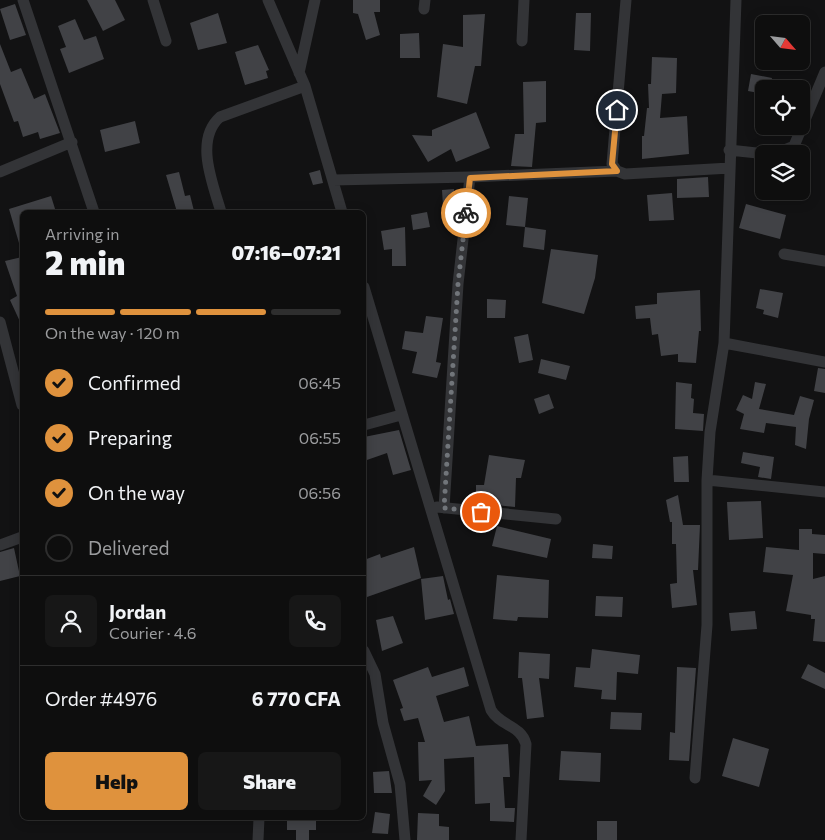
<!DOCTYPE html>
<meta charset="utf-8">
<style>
:root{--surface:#0e0e0e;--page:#171717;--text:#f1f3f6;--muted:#9b9c9e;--line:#2e2e2e;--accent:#df923d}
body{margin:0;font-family:Commissioner,sans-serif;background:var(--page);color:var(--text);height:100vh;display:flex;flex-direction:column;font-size:19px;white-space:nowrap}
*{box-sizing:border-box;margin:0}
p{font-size:16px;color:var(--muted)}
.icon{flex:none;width:28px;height:28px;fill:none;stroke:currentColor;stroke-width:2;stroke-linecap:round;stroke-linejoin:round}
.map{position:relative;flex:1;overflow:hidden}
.details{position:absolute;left:20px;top:210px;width:346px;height:610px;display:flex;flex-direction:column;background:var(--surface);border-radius:8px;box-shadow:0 2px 12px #0003,0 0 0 1px var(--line)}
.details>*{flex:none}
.needle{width:32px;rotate:118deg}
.fabs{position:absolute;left:755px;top:15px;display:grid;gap:10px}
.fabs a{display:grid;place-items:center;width:55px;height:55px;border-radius:8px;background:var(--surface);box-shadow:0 2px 12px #0003,0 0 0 1px var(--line);font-size:25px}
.pin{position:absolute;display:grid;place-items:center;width:42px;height:42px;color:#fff;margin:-21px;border:2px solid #fff;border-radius:50%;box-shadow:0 1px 5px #0007}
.courier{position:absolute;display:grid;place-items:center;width:50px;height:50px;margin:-25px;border:4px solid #df923d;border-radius:50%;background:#fff;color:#222;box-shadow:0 1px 6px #0007}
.head em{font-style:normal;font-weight:800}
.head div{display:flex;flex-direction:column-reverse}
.head{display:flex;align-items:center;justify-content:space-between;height:85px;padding:0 25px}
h1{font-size:32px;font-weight:800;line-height:38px}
.bar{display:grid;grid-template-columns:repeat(4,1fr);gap:8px 5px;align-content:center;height:60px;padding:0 25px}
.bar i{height:6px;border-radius:4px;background:var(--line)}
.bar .selected{background:var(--accent)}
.bar p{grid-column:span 4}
.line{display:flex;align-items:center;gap:12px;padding:0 25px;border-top:1px solid var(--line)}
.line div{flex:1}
.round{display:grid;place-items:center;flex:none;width:52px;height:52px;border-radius:8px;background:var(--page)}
ol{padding:0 25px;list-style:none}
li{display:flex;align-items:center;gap:15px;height:55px}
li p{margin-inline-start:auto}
li .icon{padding:5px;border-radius:50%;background:var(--accent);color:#111;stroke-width:4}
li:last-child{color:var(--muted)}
li i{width:28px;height:28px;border:2px solid var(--line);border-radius:50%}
.cta{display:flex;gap:10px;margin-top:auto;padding:10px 25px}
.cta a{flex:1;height:58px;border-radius:8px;background:var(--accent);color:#111;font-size:20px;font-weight:800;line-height:58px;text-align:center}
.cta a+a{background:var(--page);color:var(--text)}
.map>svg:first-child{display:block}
</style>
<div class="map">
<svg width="825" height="840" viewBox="0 0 825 840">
<rect width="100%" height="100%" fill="#121213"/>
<path fill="#414246" d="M87 0H115L125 20 103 31Z
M353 0H380V12H374L380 35 366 40 358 14 353 13Z
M15 4 26 35 10 40 0 9Z
M218 13 227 43 198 50 190 23Z
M576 13H591L590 51 574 50Z
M485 14 481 66H475L467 104 437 97 443 44 463 47V15Z
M75 19 84 40 96 36 104 59 69 73 60 49 66 47 58 26Z
M419 33 420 58H400V34Z
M0 44 11 72 21 68 34 99 45 94 60 133 40 139 38 132 23 137 18 121 14 122 0 84Z
M258 45 269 70 266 71 268 78 245 85 235 52Z
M652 57 677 58 676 93 662 94 660 118 687 116 689 154 642 159V136H644L647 108H649L648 84H651Z
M751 74 772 78 770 89H764V94L748 91Z
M546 81V122L536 123 532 167 511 166 515 134H524L523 82Z
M476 112 490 148 456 162 451 149 428 162 412 135 432 136V130Z
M135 121 140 143 105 152 100 130Z
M320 170 323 183 313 185 309 173Z
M179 172 185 196 190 195 194 211 177 212 166 175Z
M708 177 709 197 677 198V179Z
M454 189 455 205 443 206 442 190Z
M672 193 674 220 649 221 647 195Z
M51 196 56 212H22V242L19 243 9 209Z
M509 196 528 198 525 227 506 225Z
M746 204 786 215 780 239 739 228Z
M427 212 430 227 413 230 411 215Z
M405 227 406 266H392V249L384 250 381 231Z
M525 227 546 230 544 250 523 247Z
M551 249 598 255 595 278 584 314 542 303Z
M22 257V326L10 300 17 296 5 261Z
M760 289 783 293 778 318 763 314 764 310 756 308Z
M700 290 701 331H699L696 363 678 362V354L661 356 658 334 652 335 650 318 636 319 635 306 657 304V293Z
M487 299 506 300 505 318H487Z
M426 316 443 318 436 362 441 363 437 378 412 373 417 352 402 349 405 331 423 333Z
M528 334 533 360 519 363 514 337Z
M541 359 570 366 566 380 538 373Z
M818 368 825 369V393L814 391Z
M676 382 692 384 691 398 694 399 693 413 704 414 703 431 675 429Z
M755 382 766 384 759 409 794 415 800 396 814 400 809 419 806 449 795 445 796 427 766 423 764 433 740 429 744 414 736 410 743 395 752 399Z
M549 394 554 408 539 414 534 399Z
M399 430 411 470 393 475 387 453 364 461V437Z
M743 452 774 457 771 479 758 477 760 467 741 463Z
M489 455 525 460 521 478H516L515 507 476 503V485H484Z
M688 456 689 482H674L673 457Z
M678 495 683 525H700L698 570H693L697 605 672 608 670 584 677 583 676 544H672V522H670L666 500Z
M761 501 763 538 729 540 727 502Z
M497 526 551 539 547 558 492 546Z
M799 529H812V534L825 535V554L813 553V579L825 576V642L813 641 815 619H811V615L786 611 793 575 763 572 766 547 799 550Z
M593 544 613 546 612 559 592 558Z
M414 547 421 578 367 597 364 588V560L380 554 381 558Z
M14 548 20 576 0 581V552Z
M497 575 549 580 548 618 518 617 517 621 493 619Z
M443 576 448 600 450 599 454 614 425 620 421 579Z
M596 596 623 597 622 617 595 616Z
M755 611 757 629 731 631 729 613Z
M393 616 403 643 382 651 376 620Z
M592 649 640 655 638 674 617 672 616 700 601 699 602 690 574 687 576 667 590 668Z
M519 652 550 654 549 679 539 678 544 717 527 719 522 678H518Z
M808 664 825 673V689L801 678Z
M428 667 432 677 464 667 469 686 436 696 444 722 469 716 476 746 508 744 510 777H503L505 808H515L514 822 490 821V803L475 804 474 757 444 759 445 791 436 805 423 796 432 780 419 781 418 742H425L418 718 404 721 400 709 403 708 393 680Z
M677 667 696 668 689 761 669 760 670 732 675 733Z
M611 712 642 713 641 730 610 729Z
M733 738 769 749 759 787 722 776Z
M561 751 601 753 600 782 559 780Z
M389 771 392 793H374L373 772Z
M375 812 390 814 388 834 372 833Z
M418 813 439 814V826L449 827V840H417Z
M287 818H316V830H309V840H296V830H287Z
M597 821H617V840H597Z"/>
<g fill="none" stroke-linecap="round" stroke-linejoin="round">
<path stroke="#333437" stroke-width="11" d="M23 0 94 212
M153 0 166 41
M268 0 305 86 342 212
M626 0 612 164 617 171 625 174 730 168
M424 9 425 0
M522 41 524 0
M299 73 315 0
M729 150 766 154
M774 154 794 146 825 72
M0 172 72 142
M333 180 470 177 617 171
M221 212C213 184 194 140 220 117L305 86
M784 254 825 261
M364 287 491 710C500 726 521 725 526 744L521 840
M0 322 22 405
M724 343 825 362
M364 425 401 415
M707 480 825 492
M437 507 556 519
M444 508 458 284 470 177
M0 545 22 537
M364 651 375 674 383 723 400 784 405 840
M695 778 707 625V480L710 432 724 343 736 0
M258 840 259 818"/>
</g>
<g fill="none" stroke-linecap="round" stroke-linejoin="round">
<path stroke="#71757a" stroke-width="5" stroke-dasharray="0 9" d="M466 213 458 284 444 508 481 512"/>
<path stroke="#df923d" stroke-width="6" d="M466 213 470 178 617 171 612 164 617 110"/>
</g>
</svg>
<div class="fabs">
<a><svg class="needle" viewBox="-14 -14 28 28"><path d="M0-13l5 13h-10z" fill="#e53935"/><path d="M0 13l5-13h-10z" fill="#9b9c9e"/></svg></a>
<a><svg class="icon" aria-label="locate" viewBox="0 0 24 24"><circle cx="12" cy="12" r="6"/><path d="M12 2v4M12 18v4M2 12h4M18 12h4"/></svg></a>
<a><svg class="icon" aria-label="layers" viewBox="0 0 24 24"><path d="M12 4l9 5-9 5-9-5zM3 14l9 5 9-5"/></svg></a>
</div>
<div class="pin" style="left:481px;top:512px;background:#ea580c"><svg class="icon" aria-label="bag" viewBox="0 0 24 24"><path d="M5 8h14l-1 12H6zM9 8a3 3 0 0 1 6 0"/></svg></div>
<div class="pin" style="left:617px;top:110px;background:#1f2937"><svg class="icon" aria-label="home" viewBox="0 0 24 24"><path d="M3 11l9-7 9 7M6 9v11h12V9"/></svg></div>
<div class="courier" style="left:466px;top:213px"><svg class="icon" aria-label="bike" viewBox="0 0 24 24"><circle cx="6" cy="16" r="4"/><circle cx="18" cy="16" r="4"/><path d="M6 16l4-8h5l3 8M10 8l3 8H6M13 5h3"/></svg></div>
<section class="details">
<div class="head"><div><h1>2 min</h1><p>Arriving in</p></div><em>07:16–07:21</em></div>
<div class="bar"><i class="selected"></i><i class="selected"></i><i class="selected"></i><i></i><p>On the way · 120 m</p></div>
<ol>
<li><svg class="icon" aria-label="check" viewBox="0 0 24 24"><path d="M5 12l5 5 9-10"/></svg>Confirmed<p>06:45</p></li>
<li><svg class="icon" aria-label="check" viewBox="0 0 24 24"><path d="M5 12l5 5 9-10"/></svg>Preparing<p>06:55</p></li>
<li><svg class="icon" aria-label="check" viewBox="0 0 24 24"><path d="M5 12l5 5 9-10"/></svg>On the way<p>06:56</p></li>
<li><i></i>Delivered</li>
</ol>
<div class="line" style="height:90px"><a class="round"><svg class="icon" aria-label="person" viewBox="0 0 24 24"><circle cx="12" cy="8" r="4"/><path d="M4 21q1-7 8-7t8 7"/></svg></a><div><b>Jordan</b><p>Courier · 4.6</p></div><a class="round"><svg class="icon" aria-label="phone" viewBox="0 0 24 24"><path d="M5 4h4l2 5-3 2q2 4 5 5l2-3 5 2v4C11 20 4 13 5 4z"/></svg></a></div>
<div class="line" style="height:65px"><div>Order #4976</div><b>6 770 CFA</b></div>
<div class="cta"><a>Help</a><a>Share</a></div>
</section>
</div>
